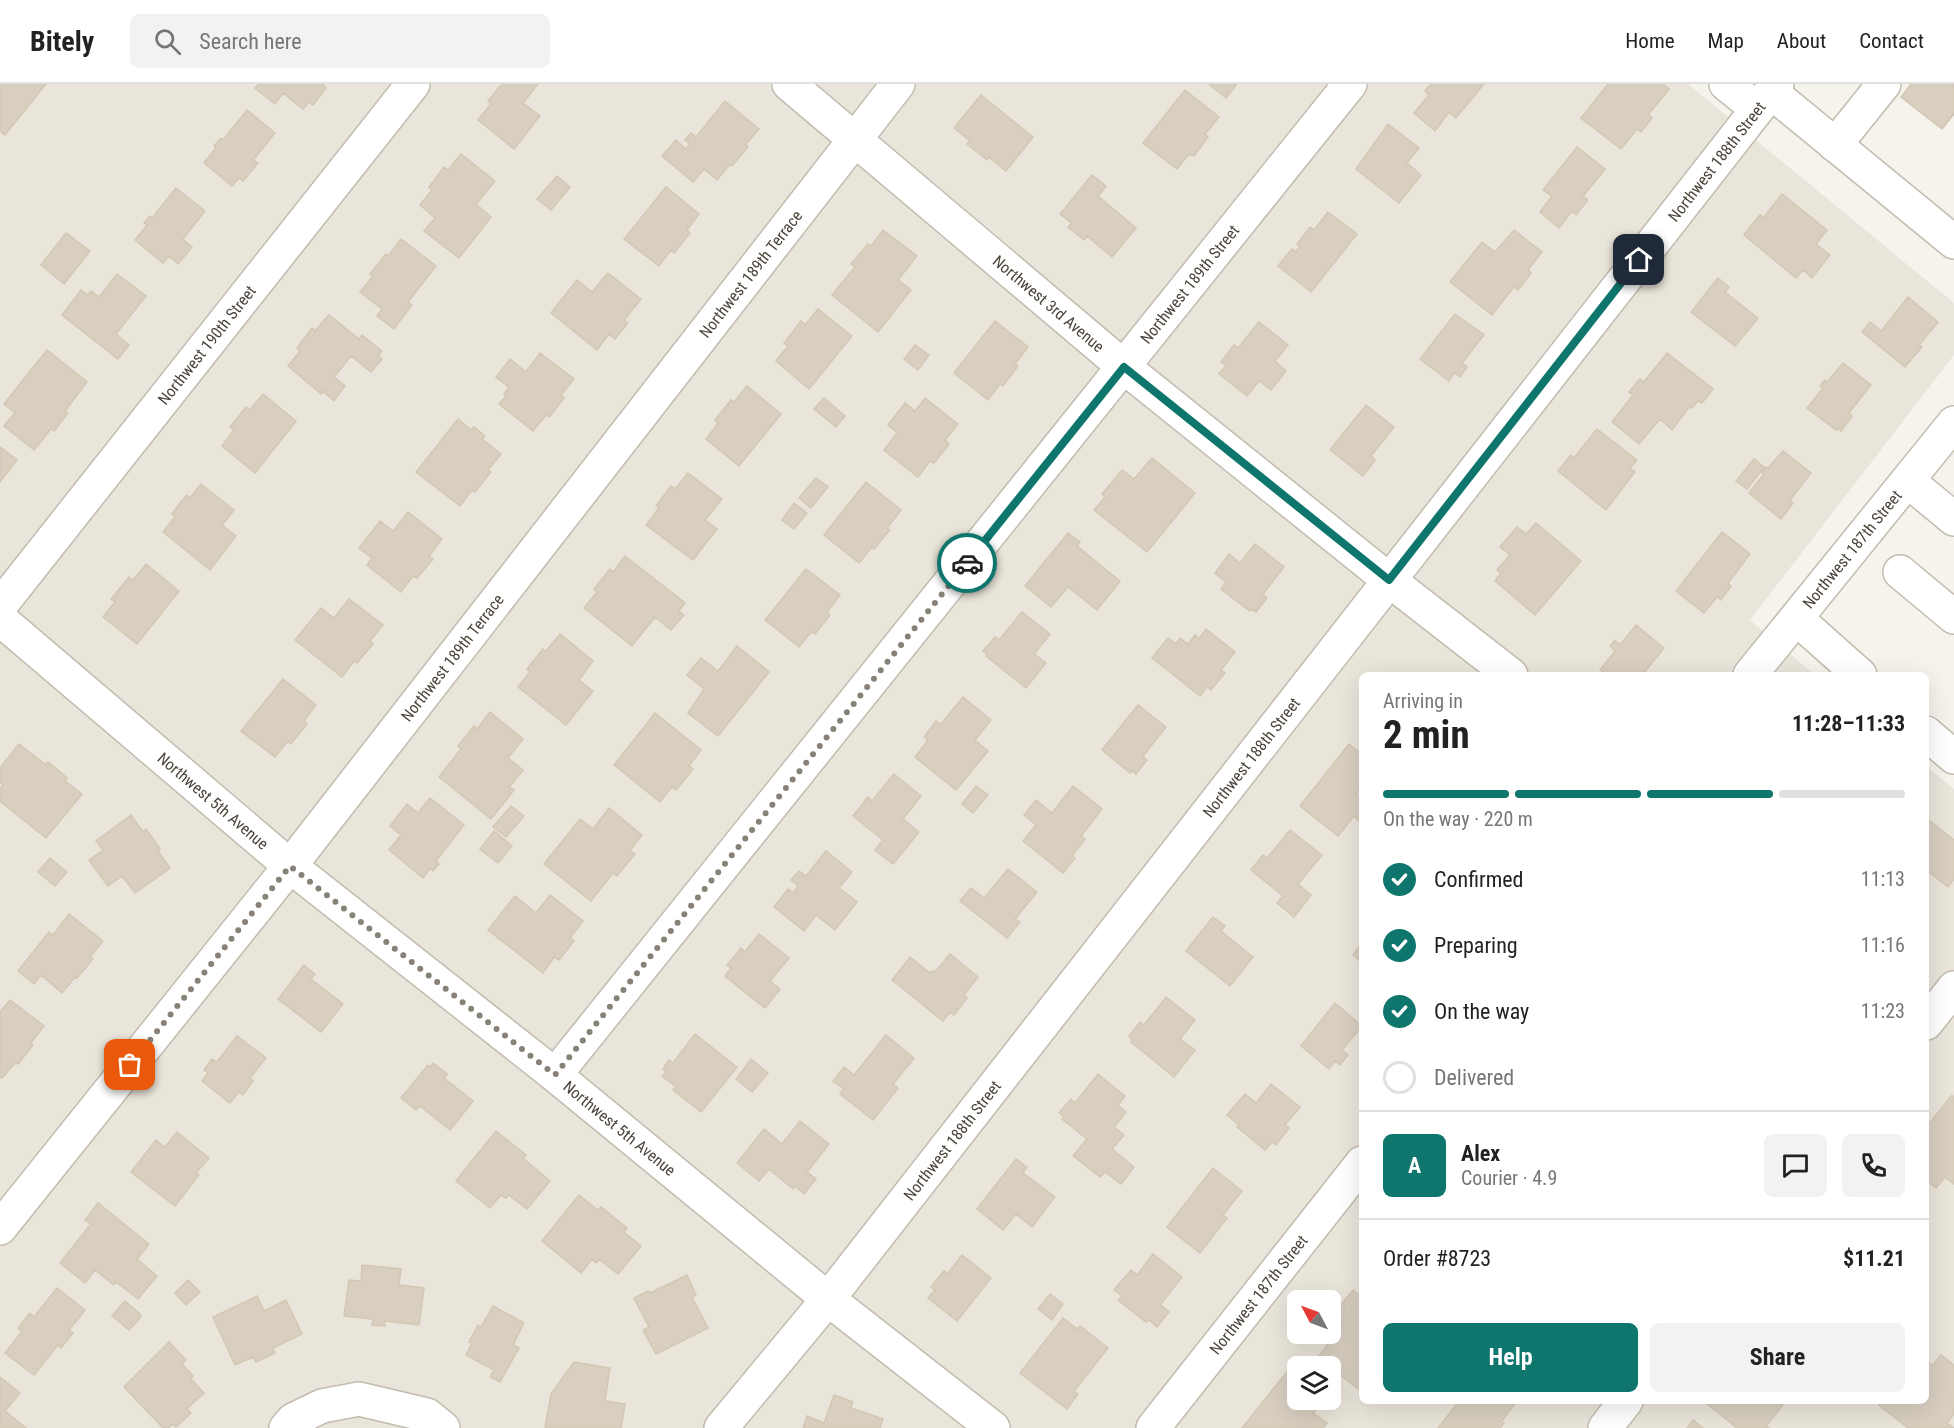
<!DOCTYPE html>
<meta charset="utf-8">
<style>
:root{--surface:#fff;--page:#f2f2f2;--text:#222;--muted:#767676;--line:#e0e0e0;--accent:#0f766e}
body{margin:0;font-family:"Roboto Condensed",sans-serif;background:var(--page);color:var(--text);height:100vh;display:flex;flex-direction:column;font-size:22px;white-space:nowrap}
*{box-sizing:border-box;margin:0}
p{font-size:20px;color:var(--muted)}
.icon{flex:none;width:33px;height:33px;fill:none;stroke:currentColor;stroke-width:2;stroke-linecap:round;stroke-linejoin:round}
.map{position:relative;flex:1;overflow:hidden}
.panel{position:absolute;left:1359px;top:588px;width:570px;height:732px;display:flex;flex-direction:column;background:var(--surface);border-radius:9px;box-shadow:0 6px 24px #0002}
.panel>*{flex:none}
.needle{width:39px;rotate:311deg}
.buttons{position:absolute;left:1287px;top:1206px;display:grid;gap:12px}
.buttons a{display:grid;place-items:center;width:54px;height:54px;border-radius:9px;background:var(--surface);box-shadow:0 6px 24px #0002;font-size:30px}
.pin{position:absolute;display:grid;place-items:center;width:51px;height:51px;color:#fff;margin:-26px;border-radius:12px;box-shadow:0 3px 9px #0006}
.courier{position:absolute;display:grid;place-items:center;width:60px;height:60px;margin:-30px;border:4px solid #0f766e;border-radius:50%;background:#fff;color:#222;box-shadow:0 2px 8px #0007}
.headline em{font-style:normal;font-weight:700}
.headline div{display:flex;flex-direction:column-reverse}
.headline{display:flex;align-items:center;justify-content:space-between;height:102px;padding:0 24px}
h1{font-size:39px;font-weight:700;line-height:45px}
.bar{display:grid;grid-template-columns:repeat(4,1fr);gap:9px 6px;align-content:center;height:72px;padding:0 24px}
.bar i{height:8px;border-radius:4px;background:var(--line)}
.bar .selected{background:var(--accent)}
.bar p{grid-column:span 4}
.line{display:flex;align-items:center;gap:15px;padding:0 24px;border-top:2px solid var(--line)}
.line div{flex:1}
.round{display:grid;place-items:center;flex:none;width:63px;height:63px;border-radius:9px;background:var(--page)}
ol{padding:0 24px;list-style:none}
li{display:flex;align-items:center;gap:18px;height:66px}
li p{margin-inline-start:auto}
li .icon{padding:6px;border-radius:50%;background:var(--accent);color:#fff;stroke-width:4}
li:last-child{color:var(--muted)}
li i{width:33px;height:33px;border:3px solid var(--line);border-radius:50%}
.button{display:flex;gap:12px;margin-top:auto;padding:12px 24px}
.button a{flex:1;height:69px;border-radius:9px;background:var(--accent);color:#fff;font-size:24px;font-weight:700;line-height:69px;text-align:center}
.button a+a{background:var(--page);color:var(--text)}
header{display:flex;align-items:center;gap:36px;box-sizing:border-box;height:84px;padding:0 30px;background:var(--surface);border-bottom:2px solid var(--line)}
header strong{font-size:28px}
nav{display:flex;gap:33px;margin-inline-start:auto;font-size:21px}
.search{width:420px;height:54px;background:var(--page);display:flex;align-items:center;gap:15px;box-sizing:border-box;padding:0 21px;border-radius:9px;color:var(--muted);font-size:22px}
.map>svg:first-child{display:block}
</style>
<header>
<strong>Bitely</strong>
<div class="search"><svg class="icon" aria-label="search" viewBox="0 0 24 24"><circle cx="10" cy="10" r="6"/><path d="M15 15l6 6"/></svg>Search here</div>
<nav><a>Home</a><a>Map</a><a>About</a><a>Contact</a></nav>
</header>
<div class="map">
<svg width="1954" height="1344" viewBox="0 0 1954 1344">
<rect width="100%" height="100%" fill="#f6f3ec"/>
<path fill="#eae5da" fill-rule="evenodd" d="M0 0H1688L1954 219V271L1750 536 1815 591H1362V1317H1926V682L1954 705V1344H0ZM1298 1216H1330V1250H1298ZM1298 1282H1330V1316H1298Z"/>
<path fill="#d8cfc1" stroke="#d3c7b4" stroke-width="1.5" d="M0 0H46L5 51 0 47Z
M259 0H323L326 4 313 21 309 18 303 25 283 9 275 20 255 4Z
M502 0H538L523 19 540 32 514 65 478 36 491 20 488 17Z
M1209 0H1237L1226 14Z
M1431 0H1484L1456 34 1449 28 1435 47 1414 29 1429 11 1425 7Z
M1608 0H1663L1669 5 1648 31 1652 34 1641 48 1637 45 1621 65 1581 34Z
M1911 0H1954V30L1942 45 1901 13Z
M1185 6 1219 33 1205 50 1208 53 1194 72 1189 70 1177 85 1143 59Z
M981 11 1033 53 1006 87 989 73 987 76 967 60 970 57 954 44Z
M725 17 759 45 746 60 748 63 732 82 730 80 717 96 704 85 693 98 662 72 676 56 686 65 690 60 685 56 691 49 696 53Z
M247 26 275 49 253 76 258 79 243 97 239 94 232 102 204 79 216 64 214 62 221 54 223 56Z
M1388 40 1419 64 1407 79 1421 91 1399 119 1356 85Z
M1577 63 1605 85 1583 112 1588 116 1576 131 1572 127 1559 144 1540 128 1552 112 1543 106Z
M461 70 495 97 476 120 491 133 459 174 424 147 435 134 420 121 432 106 429 103 444 83 448 86Z
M1092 91 1106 102 1098 112 1136 144 1112 173 1087 152 1084 156 1068 143 1072 139 1060 130Z
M557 92 570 103 551 126 537 115Z
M666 103 699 130 687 146 690 149 674 169 671 166 659 182 624 155Z
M176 104 205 127 183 155 192 163 178 180 169 172 163 179 135 156 147 141 144 139 150 132 152 134Z
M1782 110 1827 146 1816 160 1830 171 1812 194 1803 186 1796 194 1744 151 1760 131 1764 133Z
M1328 128 1357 150 1311 208 1278 182 1292 165 1296 168 1300 162 1297 160 1310 143 1314 146Z
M883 146 917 172 898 196 911 206 878 248 832 211 855 183 851 180 868 160 871 162Z
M1514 146 1542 168 1528 186 1531 189 1518 206 1514 203 1492 231 1450 198 1482 158 1495 168Z
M66 149 90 167 64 200 41 181Z
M401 155 436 182 408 218 412 221 394 245 377 232 382 225 360 208 373 192 370 190 386 170 388 172Z
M608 189 641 215 624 236 628 239 615 255 609 250 597 266 551 229 577 196 592 208Z
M117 190 146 212 116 250 129 261 118 275 62 231 81 206 88 211 91 207 99 213Z
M1718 194 1729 203 1725 208 1758 234 1735 262 1691 228Z
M1908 213 1938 238 1919 261 1922 263 1905 283 1862 248 1870 238 1881 247Z
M818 225 852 252 809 305 776 277 788 262 784 259 801 237 805 241Z
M1455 230 1484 251 1462 279 1467 283 1460 293 1454 289 1449 297 1420 275Z
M329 231 359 255 362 251 382 267 378 272 382 275 371 288 351 272 334 293 345 302 334 317 323 307 321 310 288 282 300 267 297 264 312 244 315 247Z
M995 237 1028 263 1015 280 1018 282 1003 302 1000 300 988 316 954 289Z
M1259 238 1288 261 1275 277 1286 287 1271 306 1259 297 1247 312 1219 290 1226 282 1221 278 1234 261 1238 264Z
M915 261 929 271 918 286 904 275Z
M47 266 87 298 65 327 68 329 54 347 51 345 34 366 4 342 15 329 4 320Z
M540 269 574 295 561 311 564 314 549 333 546 331 533 347 499 320 506 312 504 310 509 303 496 293 510 275 526 288Z
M1667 269 1713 305 1702 319 1698 317 1692 324 1690 322 1672 346 1660 335 1639 360 1612 338 1633 311 1629 308 1640 295 1644 298Z
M1843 279 1871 301 1849 329 1852 332 1841 347 1838 344 1836 346 1807 324 1823 304 1820 302 1822 299 1825 296 1827 298Z
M747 302 781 330 739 382 706 355 718 339 715 336 731 316 734 318Z
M263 310 296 337 255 389 222 362 234 346 230 343 246 323 250 326Z
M824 314 845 332 836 343 814 325Z
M925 314 958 340 945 356 949 360 934 379 930 377 918 393 884 366 897 349 888 341 905 319 915 327Z
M1366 321 1394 343 1371 372 1375 376 1363 392 1330 366Z
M458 335 471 346 474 343 485 352 482 355 501 370 488 386 491 388 475 408 472 406 460 422 416 388Z
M1597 345 1637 376 1630 384 1635 388 1606 426 1558 387 1571 371 1574 374Z
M0 363 17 376 0 398Z
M1783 367 1811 389 1790 416 1793 419 1781 435 1749 409 1764 390 1761 388 1766 383 1768 384Z
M1152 374 1195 409 1147 468 1094 426 1105 413 1102 410 1122 386 1134 395Z
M1754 375 1764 383 1747 405 1736 397Z
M688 389 722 415 705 436 717 445 693 476 646 441 659 424 656 422 671 402 675 405Z
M816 394 828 403 811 424 799 414Z
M866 398 901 426 887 444 890 446 874 465 872 463 859 479 824 451Z
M201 400 234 426 222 441 236 452 210 486 163 448 175 433 172 430 179 420 187 411 190 414Z
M794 419 807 429 794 445 782 436Z
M408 428 442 455 429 472 433 475 417 494 413 492 401 508 367 481 372 474 359 464 380 437 393 447Z
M1536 439 1581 477 1535 531 1495 497 1501 489 1497 486 1510 471 1500 463 1517 443 1526 450Z
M1722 448 1750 470 1728 499 1731 502 1721 516 1717 513 1704 529 1676 507Z
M1068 449 1080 458 1077 462 1120 497 1097 526 1068 503 1051 523 1025 502Z
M1255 460 1284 483 1263 510 1267 514 1256 528 1251 525 1250 527 1221 505 1226 498 1215 489 1229 470 1240 479Z
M625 472 685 519 679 527 684 531 671 546 655 533 632 562 584 524 597 508 594 505 610 485 613 488Z
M146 480 179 507 137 560 103 533 115 518 111 515 129 493 133 496Z
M806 485 840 511 827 528 830 531 815 550 812 547 799 563 765 536Z
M349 515 383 541 370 557 373 560 357 579 354 577 342 593 295 556 321 524 334 534Z
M1022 528 1050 550 1034 570 1046 579 1026 604 986 572 987 570 983 567 995 553 999 556Z
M1636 541 1664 564 1643 590 1644 591H1606L1600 586 1615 567 1610 562 1615 556 1620 561Z
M1206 545 1235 568 1221 586 1225 589 1211 606 1207 603 1200 612 1152 574 1168 554 1176 560 1180 554 1188 560 1195 551 1199 555Z
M560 550 593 577 579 596 593 607 566 641 518 603 530 588 527 585 543 565 546 567Z
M737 562 769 588 718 652 688 629 704 605 687 591 701 574 718 587Z
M283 595 316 621 304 637 307 640 291 660 288 657 275 673 241 647Z
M963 613 991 636 975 656 988 667 956 706 915 673 928 656 924 653 936 637 940 641Z
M1138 621 1166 643 1143 672 1147 676 1136 690 1132 686 1130 689 1102 666Z
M490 628 523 655 508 674 523 686 509 703 514 706 491 735 439 693 461 665 458 662 474 642 477 645Z
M655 629 701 666 689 682 693 685 676 706 672 703 660 718 614 681Z
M19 660 46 681 48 678 67 694 65 697 82 710 46 754 0 717V705L3 701 0 698V684Z
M1349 660 1362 670V702L1356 710 1362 715V732L1359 737 1354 732 1338 752 1300 722Z
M894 690 921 712 903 735 919 748 893 780 875 766 883 756 853 732 868 713 872 717Z
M976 702 988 711 973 729 962 720Z
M1073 702 1102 725 1081 752 1085 755 1072 772 1075 774 1063 789 1023 757 1036 741 1024 731 1036 716 1052 729Z
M430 714 464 741 436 777 439 780 433 787 430 784 423 794 389 766 401 751 390 742 407 720 418 729Z
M511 722 524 732 506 753 493 743Z
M609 724 642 751 630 766 635 770 617 792 613 789 591 817 544 780 580 735 593 745Z
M131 731 143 748 146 745 160 765 158 767 170 784 135 809 122 792 108 802 89 776 103 766 96 757Z
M1926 734 1954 756V795L1948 803 1926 786Z
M1290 746 1322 771 1298 800 1311 811 1294 833 1277 819 1283 812 1251 786 1263 771 1267 774Z
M494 747 512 762 498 779 480 765Z
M826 767 852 788 839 804 857 818 835 846 816 831 804 847 774 823 788 805 793 809 798 802 791 796 799 787 806 792Z
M50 774 67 788 55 802 38 788Z
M1008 785 1037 808 1015 835 1020 838 1007 854 960 817 971 804 984 814Z
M550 811 583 837 570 854 574 857 559 876 554 873 543 889 488 846 515 812 536 829Z
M69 830 103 857 90 873 93 875 77 894 75 893 62 909 41 891 34 900 18 887 49 848 53 851Z
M1213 833 1225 842 1221 847 1253 873 1230 902 1186 867Z
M759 850 789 874 770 897 780 905 765 924 725 892 731 884 727 881 741 864 745 868Z
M1362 859V879L1353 871Z
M950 870 978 893 964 911 967 914 954 931 950 928 943 937 892 896 910 873 930 889 932 887 935 888Z
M304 881 315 890 311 895 343 920 321 948 278 915Z
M1166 913 1195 936 1180 955 1195 966 1174 993 1131 958 1133 956 1129 952 1140 938 1144 941Z
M10 916 44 942 31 959 33 961 18 980 16 978 2 994 0 993V928Z
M1335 919 1362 942 1342 966 1348 971 1340 981 1335 977 1329 985 1301 962Z
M695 950 737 983 701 1028 673 1006 676 1003 662 992 666 988 663 985 669 976 673 979Z
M886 951 914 974 893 1000 898 1004 873 1036 840 1010 844 1005 833 997 844 983 854 991Z
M237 952 266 974 250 994 253 997 243 1011 239 1008 230 1019 202 997 208 989 204 986 212 975 217 978Z
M751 975 768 989 752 1008 736 995Z
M433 979 447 990 444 994 473 1017 450 1046 420 1022 416 1026 401 1014 428 981 430 983Z
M1098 990 1125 1012 1118 1021 1126 1028 1114 1043 1124 1051 1112 1065 1134 1083 1121 1100 1105 1088 1100 1093 1073 1072 1087 1055 1062 1035 1064 1033 1059 1029 1071 1015 1075 1019Z
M1271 1000 1300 1023 1285 1041 1289 1044 1276 1061 1272 1058 1265 1066 1237 1043 1239 1041 1227 1031 1245 1010 1256 1019Z
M1952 1011 1954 1013V1100L1945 1093 1936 1104 1926 1096V1040L1928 1041Z
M800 1037 829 1060 807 1088 816 1095 804 1110 795 1102 793 1105 769 1085 759 1097 737 1079 764 1045 782 1060Z
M496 1047 526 1071 523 1074 550 1097 527 1125 509 1111 506 1114 501 1111 490 1124 456 1097Z
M177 1048 209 1074 196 1089 199 1091 175 1122 131 1088 156 1056 165 1063Z
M1016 1075 1027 1083 1023 1089 1055 1113 1032 1143 1016 1130 1003 1146 977 1125Z
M1213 1084 1242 1107 1223 1131 1227 1134 1200 1169 1167 1143Z
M579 1111 598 1126 601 1123 627 1144 624 1148 641 1162 618 1190 599 1175 596 1179 592 1175 581 1189 542 1157Z
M98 1119 149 1160 137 1175 157 1192 138 1215 116 1198 114 1201 95 1186 85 1199 60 1179 91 1140 85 1136Z
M1153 1170 1182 1193 1160 1221 1169 1228 1157 1243 1149 1236 1146 1238 1118 1216 1122 1212 1114 1206 1131 1186 1137 1191Z
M962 1171 991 1194 957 1237 928 1214 935 1206 931 1203 944 1187 948 1189Z
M362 1181 401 1185 399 1201 424 1204 419 1241 385 1237V1242L372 1241 373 1235 344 1232 349 1196 361 1197Z
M687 1191 696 1211 692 1213 708 1244 656 1270 643 1246 649 1243 634 1214 648 1207 650 1209Z
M188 1196 200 1208 186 1221 175 1209Z
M57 1204 85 1226 69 1246 73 1249 61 1264 58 1261 34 1291 5 1269 22 1247 18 1244 30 1229 34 1233Z
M1353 1206 1362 1213V1300L1358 1305 1318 1273 1340 1245 1330 1238V1234Z
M1050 1210 1063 1220 1052 1236 1038 1225Z
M257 1212 264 1227 286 1216 302 1250 273 1264 275 1269 256 1278 253 1273 235 1281 213 1233Z
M125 1217 140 1230 141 1233 129 1246 112 1232Z
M493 1222 524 1239 513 1261 519 1264 500 1298 490 1293 494 1286 466 1271 472 1259 469 1258 478 1241 481 1243Z
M1063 1234 1077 1245 1080 1242 1108 1264 1074 1307 1078 1310 1067 1325 1020 1289Z
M169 1258 186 1276 182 1280 193 1292 191 1295 204 1309 187 1325 191 1329 176 1343 173 1340 168 1344H163L124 1303Z
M1941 1271 1954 1281V1330L1947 1339 1954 1344H1908L1879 1321 1882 1317H1926V1276L1932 1282Z
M574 1278 610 1284 605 1317 625 1320 621 1344H545L551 1310Z
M1294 1279 1298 1282V1316H1324L1313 1329 1327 1339 1323 1344H1242Z
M0 1293 20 1309 5 1327 26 1344H0Z
M834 1311 853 1318 851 1324 883 1335 880 1344H803L807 1332 824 1339Z
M1459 1317H1509L1514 1321 1501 1338 1504 1339 1500 1344H1438Z
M1708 1317H1778L1783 1321 1766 1342 1769 1344H1737L1706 1319Z
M1693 1336 1703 1344H1687Z"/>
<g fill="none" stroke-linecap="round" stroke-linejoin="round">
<g stroke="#c2bbae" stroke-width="36">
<g id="minor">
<path id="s1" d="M789 0 1124 283 1389 496 1511 591"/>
<path d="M1726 0 1757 25"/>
<path d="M1771 8 1954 158"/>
<path d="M1835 61 1884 0"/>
<path d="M1908 397 1954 435"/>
<path d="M1900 488 1954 533"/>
<path id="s2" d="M0 522 413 0"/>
<path id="s3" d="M0 535 290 782 555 991 828 1215 993 1344"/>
<path d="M1797 535 1860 591"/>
<path id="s4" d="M1750 591 1954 339"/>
<path d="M1926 649 1954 673"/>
<path d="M1926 939 1954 904"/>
<path id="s5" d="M555 991 1350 0"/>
<path id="s6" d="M0 1144 290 782 898 0"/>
<path d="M286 1344 293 1336 322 1322 359 1315 427 1331 443 1344"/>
<path id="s7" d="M721 1344 828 1215 1777 0"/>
<path id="s8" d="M1153 1344 1362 1079"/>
<path d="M1605 1344 1626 1317"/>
</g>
</g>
<use href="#minor" stroke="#fff" stroke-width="33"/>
</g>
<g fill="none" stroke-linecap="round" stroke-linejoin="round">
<path stroke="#878178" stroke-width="6" stroke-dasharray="0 10.8" d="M130 981 290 782 555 991 967 479"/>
<path stroke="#0f766e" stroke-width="8" d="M967 479 1124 283 1389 496 1639 176"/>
</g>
<g text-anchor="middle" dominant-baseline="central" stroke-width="4.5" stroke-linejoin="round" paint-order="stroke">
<g font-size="16" fill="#4b4439" stroke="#fff">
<text stroke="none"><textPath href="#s7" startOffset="1611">Northwest 188th Street</textPath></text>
<text stroke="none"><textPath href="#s6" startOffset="1214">Northwest 189th Terrace</textPath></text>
<text stroke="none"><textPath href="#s5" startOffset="1014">Northwest 189th Street</textPath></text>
<text stroke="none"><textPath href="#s1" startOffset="340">Northwest 3rd Avenue</textPath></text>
<text stroke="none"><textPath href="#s2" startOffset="333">Northwest 190th Street</textPath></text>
<text stroke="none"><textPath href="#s4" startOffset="162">Northwest 187th Street</textPath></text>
<text stroke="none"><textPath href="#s6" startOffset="728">Northwest 189th Terrace</textPath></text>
<text stroke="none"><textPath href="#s7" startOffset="855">Northwest 188th Street</textPath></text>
<text stroke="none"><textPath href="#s3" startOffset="280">Northwest 5th Avenue</textPath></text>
<text stroke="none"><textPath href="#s3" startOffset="802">Northwest 5th Avenue</textPath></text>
<text stroke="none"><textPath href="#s7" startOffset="369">Northwest 188th Street</textPath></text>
<text stroke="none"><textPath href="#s8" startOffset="170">Northwest 187th Street</textPath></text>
</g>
</g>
</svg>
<div class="buttons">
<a><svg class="needle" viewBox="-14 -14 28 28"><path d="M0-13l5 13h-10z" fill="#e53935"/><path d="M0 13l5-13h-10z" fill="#767676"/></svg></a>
<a><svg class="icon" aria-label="layers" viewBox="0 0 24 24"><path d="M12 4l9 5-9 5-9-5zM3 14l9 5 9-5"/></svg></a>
</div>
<div class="pin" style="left:130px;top:981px;background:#ea580c"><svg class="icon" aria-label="bag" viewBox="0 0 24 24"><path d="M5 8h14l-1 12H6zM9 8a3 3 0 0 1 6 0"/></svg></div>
<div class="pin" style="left:1639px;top:176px;background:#1f2937"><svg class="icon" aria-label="home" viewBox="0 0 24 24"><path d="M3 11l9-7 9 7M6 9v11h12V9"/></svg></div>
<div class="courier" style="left:967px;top:479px"><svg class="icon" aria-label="car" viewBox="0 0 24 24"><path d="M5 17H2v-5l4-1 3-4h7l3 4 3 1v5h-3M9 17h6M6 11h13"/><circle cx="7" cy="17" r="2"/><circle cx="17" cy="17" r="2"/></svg></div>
<section class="panel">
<div class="headline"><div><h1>2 min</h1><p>Arriving in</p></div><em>11:28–11:33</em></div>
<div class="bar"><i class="selected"></i><i class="selected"></i><i class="selected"></i><i></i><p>On the way · 220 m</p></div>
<ol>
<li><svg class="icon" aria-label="check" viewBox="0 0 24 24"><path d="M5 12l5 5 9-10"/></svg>Confirmed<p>11:13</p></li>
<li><svg class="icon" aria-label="check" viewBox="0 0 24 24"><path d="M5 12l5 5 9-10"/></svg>Preparing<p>11:16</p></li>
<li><svg class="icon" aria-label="check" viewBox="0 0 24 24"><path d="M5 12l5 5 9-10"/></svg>On the way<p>11:23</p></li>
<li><i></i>Delivered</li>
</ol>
<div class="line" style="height:108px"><b class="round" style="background:var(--accent);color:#fff">A</b><div><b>Alex</b><p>Courier · 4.9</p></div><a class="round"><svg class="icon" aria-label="chat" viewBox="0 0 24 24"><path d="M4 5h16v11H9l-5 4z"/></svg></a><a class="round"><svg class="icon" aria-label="phone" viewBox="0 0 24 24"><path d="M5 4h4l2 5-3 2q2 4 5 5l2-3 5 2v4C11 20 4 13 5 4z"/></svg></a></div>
<div class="line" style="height:78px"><div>Order #8723</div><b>$11.21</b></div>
<div class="button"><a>Help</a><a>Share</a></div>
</section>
</div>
